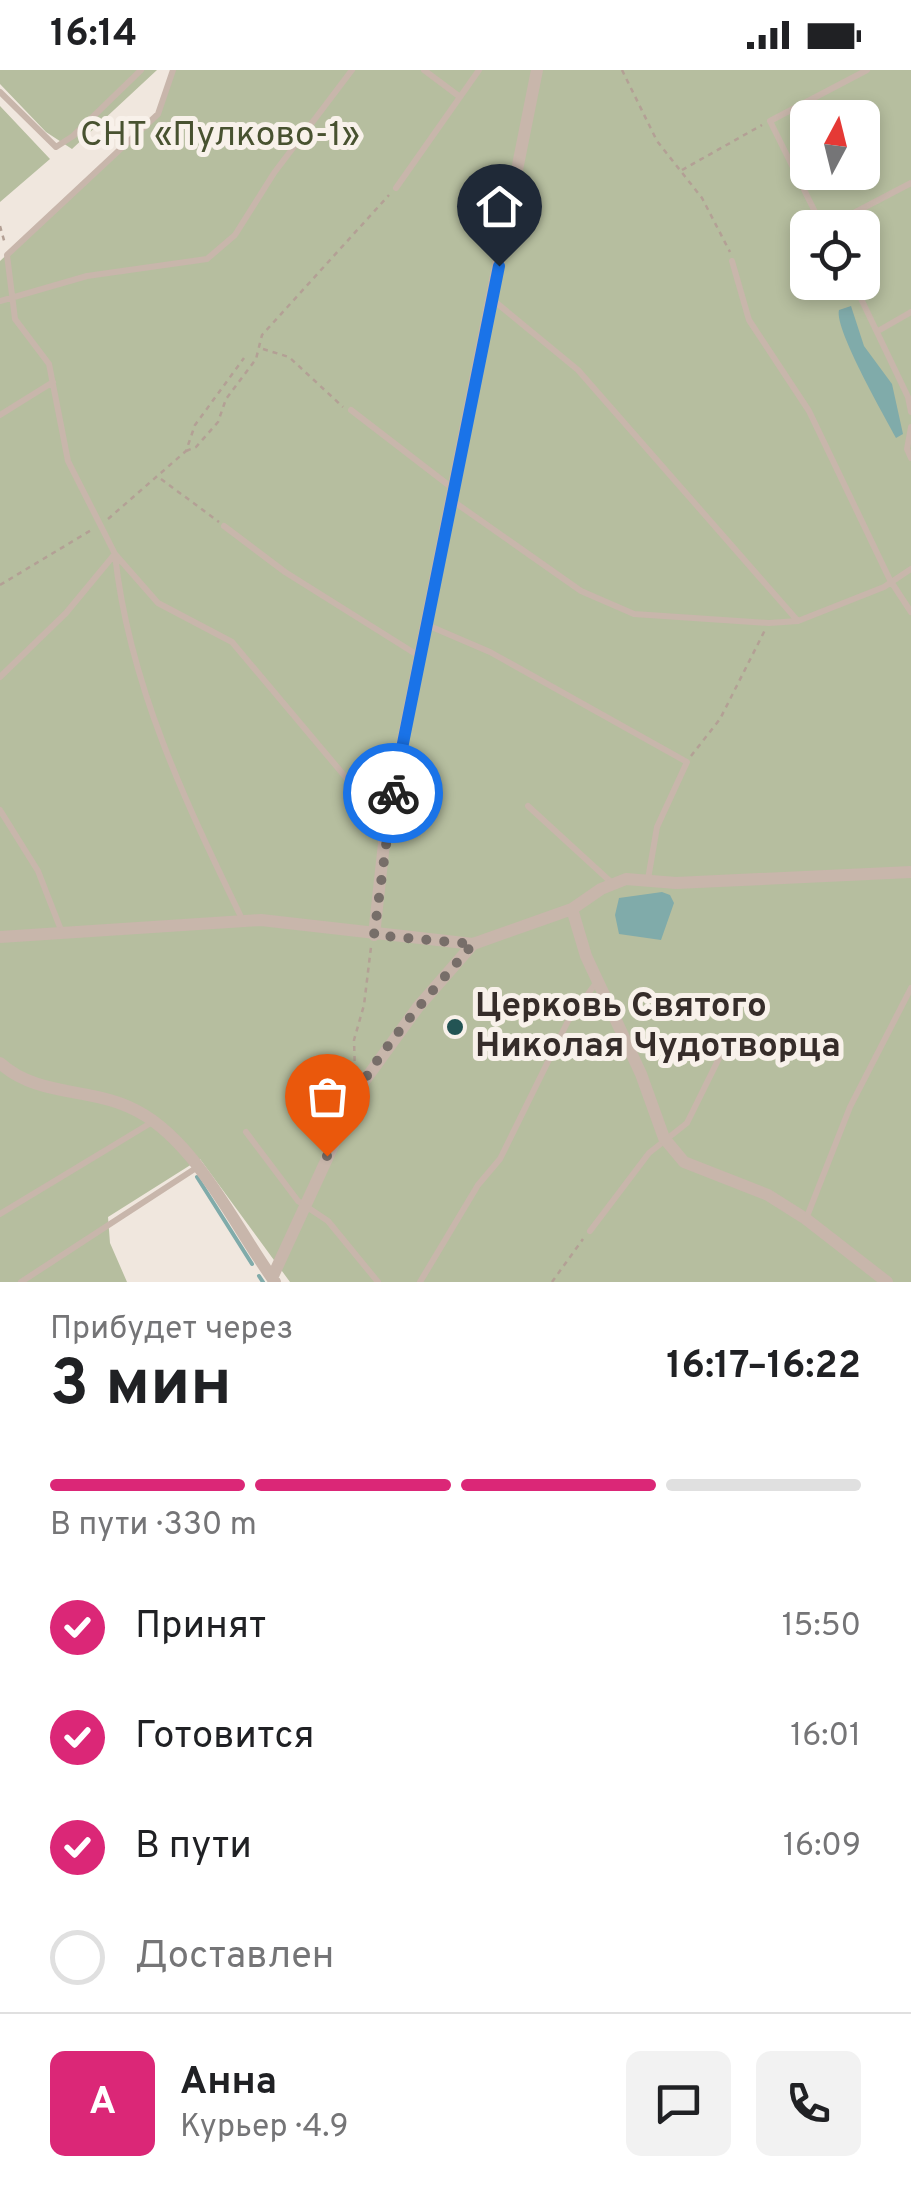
<!DOCTYPE html>
<html lang="ru">
<meta charset="utf-8">
<style>
:root{--surface:#fff;--page:#f2f2f2;--text:#202124;--muted:#757577;--line:#e0e0e0;--accent:#db2777}
body{margin:0;font-family:Overpass,sans-serif;background:var(--page);color:var(--text);height:100vh;display:flex;flex-direction:column;font-size:38px;white-space:nowrap}
*{box-sizing:border-box;margin:0}
p{font-size:32px;color:var(--muted)}
.icon{flex:none;width:55px;height:55px;fill:none;stroke:currentColor;stroke-width:2;stroke-linecap:round;stroke-linejoin:round}
.map{position:relative;height:1212px;overflow:hidden}
.panel{display:flex;flex-direction:column;background:var(--surface);flex:1}
.panel>*{flex:none}
.needle{width:65px;rotate:7deg}
.buttons{position:absolute;left:790px;top:30px;display:grid;gap:20px}
.buttons a{display:grid;place-items:center;width:90px;height:90px;border-radius:15px;background:var(--surface);box-shadow:0 5px 15px #0003;font-size:50px}
.pin{position:absolute;display:grid;place-items:center;width:85px;height:85px;color:#fff;margin:-102px -42px;border-radius:50% 50% 50% 0;rotate:-45deg;box-shadow:0 0 10px #0007}
.pin .icon{rotate:45deg}
.courier{position:absolute;display:grid;place-items:center;width:100px;height:100px;margin:-50px;border:8px solid #1a73e8;border-radius:50%;background:#fff;color:#222;box-shadow:0 2px 12px #0007}
.overview em{font-style:normal;font-weight:700}
.overview div{display:flex;flex-direction:column-reverse}
.overview{display:flex;align-items:center;justify-content:space-between;height:170px;padding:0 50px}
h1{font-size:65px;font-weight:700;line-height:75px}
.bar{display:grid;grid-template-columns:repeat(4,1fr);gap:15px 10px;align-content:center;height:120px;padding:0 50px}
.bar i{height:12px;border-radius:8px;background:var(--line)}
.bar .selected{background:var(--accent)}
.bar p{grid-column:span 4}
.line{display:flex;align-items:center;gap:25px;padding:0 50px;border-top:2px solid var(--line)}
.line div{flex:1}
.round{display:grid;place-items:center;flex:none;width:105px;height:105px;border-radius:15px;background:var(--page)}
ol{padding:0 50px;list-style:none}
li{display:flex;align-items:center;gap:30px;height:110px}
li p{margin-inline-start:auto}
li .icon{padding:10px;border-radius:50%;background:var(--accent);color:#fff;stroke-width:4}
li:last-child{color:var(--muted)}
li i{width:55px;height:55px;border:5px solid var(--line);border-radius:50%}
.status{display:flex;justify-content:space-between;align-items:center;height:70px;padding:0 50px;background:var(--surface);direction:ltr}
.status svg{height:28px;fill:currentColor}
.map>svg:first-child{display:block}
</style>
<div class="status"><b>16:14</b><svg viewBox="0 0 49 12"><path d="M0 12V9h3v3zM5 12V6h3v6zM10 12V3h3v9zM15 12V0h3v12zM26 1h20v11H26zM47 4h2v5h-2z"/></svg></div>
<div class="map">
<svg width="911" height="1212" viewBox="0 0 911 1212">
<rect width="100%" height="100%" fill="#f0e7de"/>
<path fill="#b6be9f" fill-rule="evenodd" d="M0 0H157L72 79 46 62 0 14Z
M173 0H911V1212H290L200 1089 108 1147 110 1173 127 1212H0V191L158 44ZM808 48H862V102H808ZM808 158H862V212H808Z
M0 36 50 89 0 132Z"/>
<path fill="#80abaa" d="M851 236 864 276 892 314 903 364 896 368C885 347 834 259 839 240Z
M662 822 670 825 674 833 661 870 619 864 615 845 619 828Z"/>
<g fill="none" stroke-linecap="round" stroke-linejoin="round">
<path stroke="#80abaa" stroke-width="4" d="M197 1107 252 1194
M259 1206 263 1212"/>
<path stroke="#b3a095" stroke-width="2.5" stroke-dasharray="5 5" stroke-linecap="butt" d="M622 0 657 71 702 128 730 182
M682 100 762 55
M0 156 5 174
M263 279 289 287 343 337
M186 381 196 377 218 352 226 329 256 289 262 265 389 125
M161 409 219 452
M108 449 186 381 195 355 244 288
M0 515 93 459
M691 686 720 649 765 560
M355 1001 354 970 364 935 371 877
M552 1212 583 1169"/>
<path stroke="#c8b6ab" stroke-width="6" d="M173 0 158 44 7 185 15 249 49 294 68 391 115 484 158 533 232 572 385 754
M424 0 460 27
M0 22 56 77 73 66 141 0
M396 118 479 0
M823 158 770 51 867 0
M825 158 911 113
M732 191 749 250 809 341 890 510 911 542
M853 212 908 327 911 342
M493 230 578 300 797 550
M0 231 87 206 207 189 235 165 274 103 352 0
M878 261 911 242
M351 340 451 417
M0 345 53 312
M911 357 907 379 911 388
M450 429 581 521 634 544 769 553 798 551 884 517 911 499
M224 456 285 502 419 586
M115 485C129 615 186 733 242 849
M427 555 490 582 687 692 657 757 648 809
M0 607 66 543 114 485
M528 736 612 813
M0 740 38 801 61 860
M246 1062 298 1131 328 1151 378 1212
M0 1144 154 1051
M806 1149 850 1037 911 918
M590 1161 649 1083 687 1053 730 966
M21 1212 196 1098
M420 1212 478 1115 500 1089 568 951 596 913"/>
<path stroke="#c8b6ab" stroke-width="12" d="M572 839 586 886 641 1004 664 1068 684 1092 768 1125 806 1149 887 1212
M374 865 386 755 537 0
M0 867 261 850 473 874 572 839 601 819 626 809 676 813 911 802
M0 993C36 1026 87 1018 129 1037 194 1065 234 1156 275 1212
M272 1208 360 1017 418 937 473 874"/>
</g>
<g fill="none" stroke-linecap="round" stroke-linejoin="round">
<path stroke="#776e69" stroke-width="10" stroke-dasharray="0 18" d="M327 1086C354 1005 419 937 473 874L374 865 393 723"/>
<path stroke="#1a73e8" stroke-width="12" d="M393 723 499 196"/>
</g>
<circle fill="#235454" stroke="#f8f1ea" stroke-width="4" cx="455" cy="957" r="10"/>
<g text-anchor="middle" dominant-baseline="central" stroke-width="10" stroke-linejoin="round" paint-order="stroke">
<g font-size="35" fill="#485230" stroke="#f8f1ea">
<text x="220" y="66">СНТ «Пулково-1»</text>
</g>
<g font-size="35" font-weight="bold" fill="#362d2a" stroke="#f8f1ea" text-anchor="start">
<text x="475" y="937">Церковь Святого<tspan x="475" dy="40">Николая Чудотворца</tspan></text>
</g>
</g>
</svg>
<div class="buttons">
<a><svg class="needle" viewBox="-14 -14 28 28"><path d="M0-13l5 13h-10z" fill="#e53935"/><path d="M0 13l5-13h-10z" fill="#757577"/></svg></a>
<a><svg class="icon" aria-label="locate" viewBox="0 0 24 24"><circle cx="12" cy="12" r="6"/><path d="M12 2v4M12 18v4M2 12h4M18 12h4"/></svg></a>
</div>
<div class="pin" style="left:327px;top:1086px;background:#ea580c"><svg class="icon" aria-label="bag" viewBox="0 0 24 24"><path d="M5 8h14l-1 12H6zM9 8a3 3 0 0 1 6 0"/></svg></div>
<div class="pin" style="left:499px;top:196px;background:#1f2937"><svg class="icon" aria-label="home" viewBox="0 0 24 24"><path d="M3 11l9-7 9 7M6 9v11h12V9"/></svg></div>
<div class="courier" style="left:393px;top:723px"><svg class="icon" aria-label="bike" viewBox="0 0 24 24"><circle cx="6" cy="16" r="4"/><circle cx="18" cy="16" r="4"/><path d="M6 16l4-8h5l3 8M10 8l3 8H6M13 5h3"/></svg></div>
</div>
<section class="panel">
<div class="overview"><div><h1>3 мин</h1><p>Прибудет через</p></div><em>16:17–16:22</em></div>
<div class="bar"><i class="selected"></i><i class="selected"></i><i class="selected"></i><i></i><p>В пути · 330 m</p></div>
<ol>
<li><svg class="icon" aria-label="check" viewBox="0 0 24 24"><path d="M5 12l5 5 9-10"/></svg>Принят<p>15:50</p></li>
<li><svg class="icon" aria-label="check" viewBox="0 0 24 24"><path d="M5 12l5 5 9-10"/></svg>Готовится<p>16:01</p></li>
<li><svg class="icon" aria-label="check" viewBox="0 0 24 24"><path d="M5 12l5 5 9-10"/></svg>В пути<p>16:09</p></li>
<li><i></i>Доставлен</li>
</ol>
<div class="line" style="height:180px"><b class="round" style="background:var(--accent);color:#fff">А</b><div><b>Анна</b><p>Курьер · 4.9</p></div><a class="round"><svg class="icon" aria-label="chat" viewBox="0 0 24 24"><path d="M4 5h16v11H9l-5 4z"/></svg></a><a class="round"><svg class="icon" aria-label="phone" viewBox="0 0 24 24"><path d="M5 4h4l2 5-3 2q2 4 5 5l2-3 5 2v4C11 20 4 13 5 4z"/></svg></a></div>
</section>
